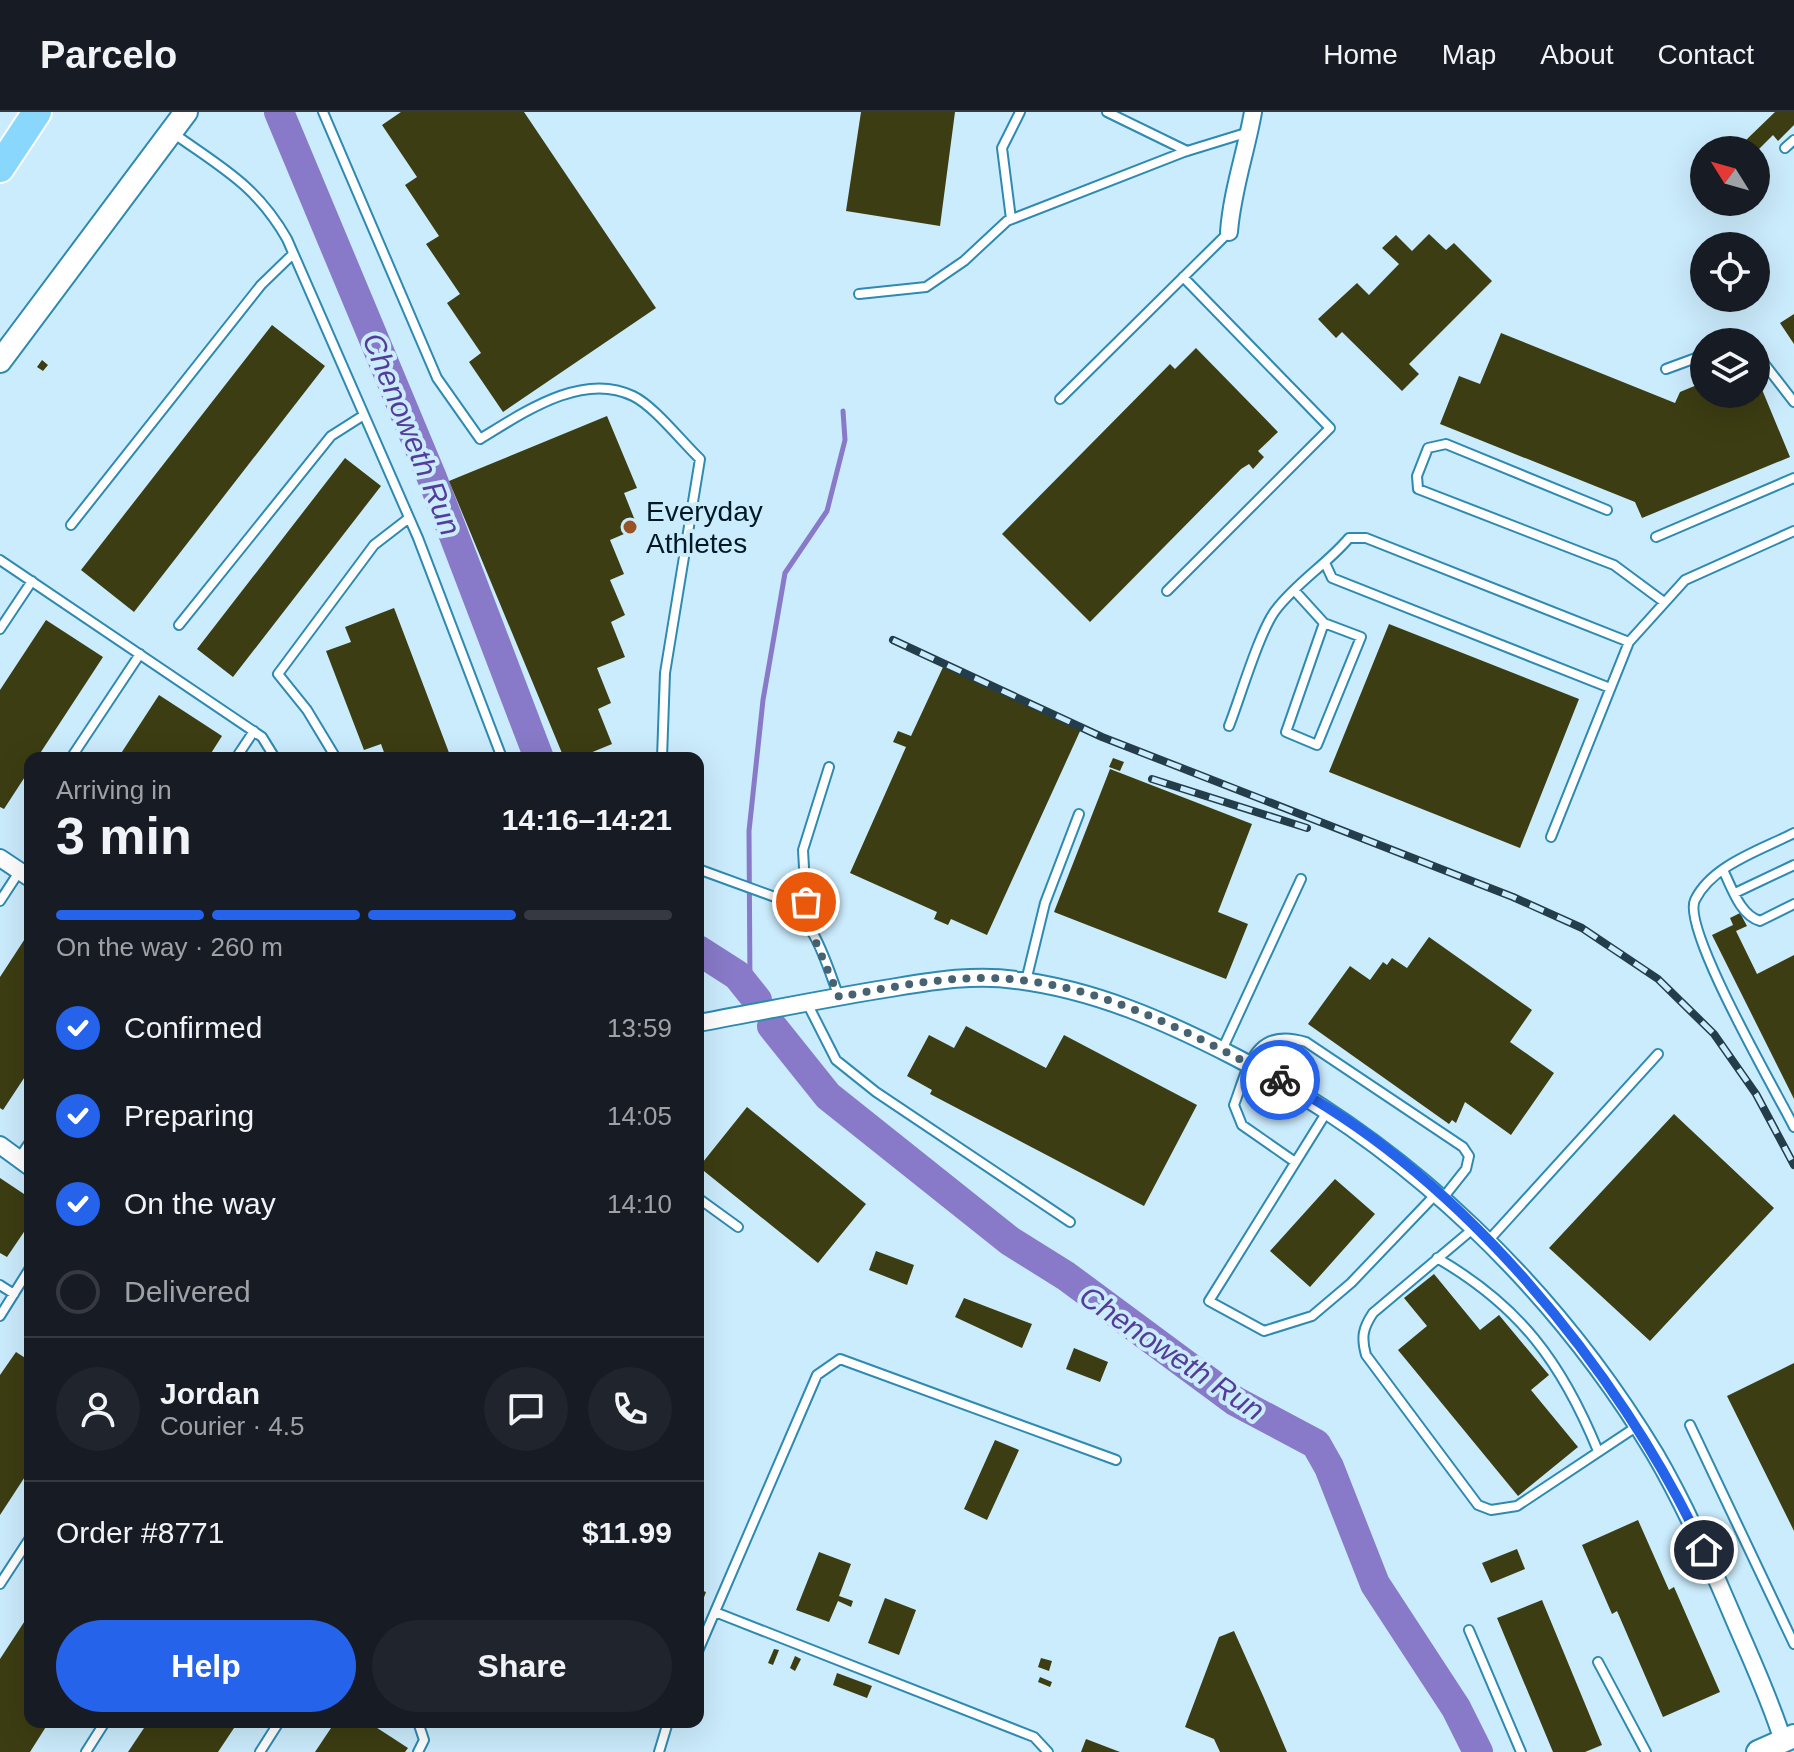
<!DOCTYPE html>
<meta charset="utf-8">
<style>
:root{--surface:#171b24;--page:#20242c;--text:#f1f3f6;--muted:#9ea1a6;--line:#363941;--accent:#2563eb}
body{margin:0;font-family:Arial,sans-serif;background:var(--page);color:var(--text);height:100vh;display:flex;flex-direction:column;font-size:30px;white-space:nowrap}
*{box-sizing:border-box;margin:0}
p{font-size:26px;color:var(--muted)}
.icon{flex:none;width:44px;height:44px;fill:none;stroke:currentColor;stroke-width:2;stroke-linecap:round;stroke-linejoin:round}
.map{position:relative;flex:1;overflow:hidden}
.panel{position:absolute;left:24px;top:640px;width:680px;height:976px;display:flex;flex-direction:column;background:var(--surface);border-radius:16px;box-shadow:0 8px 32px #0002}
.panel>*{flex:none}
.needle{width:52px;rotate:307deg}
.tools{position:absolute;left:1690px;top:24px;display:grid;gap:16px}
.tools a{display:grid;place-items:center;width:80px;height:80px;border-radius:50%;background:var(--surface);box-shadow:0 8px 32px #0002;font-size:40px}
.pin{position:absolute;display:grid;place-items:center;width:68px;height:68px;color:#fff;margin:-34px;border:4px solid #fff;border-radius:50%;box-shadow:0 2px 8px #0007}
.courier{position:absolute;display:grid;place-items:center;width:80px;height:80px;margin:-40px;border:6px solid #2563eb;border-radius:50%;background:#fff;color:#222;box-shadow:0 2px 10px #0007}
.overview em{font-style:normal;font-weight:600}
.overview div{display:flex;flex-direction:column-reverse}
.overview{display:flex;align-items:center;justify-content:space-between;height:136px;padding:0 32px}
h1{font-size:52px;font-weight:600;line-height:60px}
.bar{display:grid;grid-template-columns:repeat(4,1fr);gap:12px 8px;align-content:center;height:96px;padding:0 32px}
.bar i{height:10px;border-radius:6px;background:var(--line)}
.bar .active{background:var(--accent)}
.bar p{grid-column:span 4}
.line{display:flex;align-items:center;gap:20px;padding:0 32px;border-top:2px solid var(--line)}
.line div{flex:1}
.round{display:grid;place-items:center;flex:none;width:84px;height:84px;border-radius:42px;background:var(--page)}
ol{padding:0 32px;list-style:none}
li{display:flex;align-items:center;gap:24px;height:88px}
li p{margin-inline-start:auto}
li .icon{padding:8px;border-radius:50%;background:var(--accent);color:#fff;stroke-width:4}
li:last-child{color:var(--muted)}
li i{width:44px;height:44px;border:4px solid var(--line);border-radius:50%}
.cta{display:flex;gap:16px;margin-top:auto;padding:16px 32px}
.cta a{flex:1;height:92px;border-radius:48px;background:var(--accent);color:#fff;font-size:32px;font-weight:600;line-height:92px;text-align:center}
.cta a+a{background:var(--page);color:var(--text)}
header{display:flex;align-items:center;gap:48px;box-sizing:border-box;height:112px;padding:0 40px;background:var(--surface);border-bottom:2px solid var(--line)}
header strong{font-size:38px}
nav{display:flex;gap:44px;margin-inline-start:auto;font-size:28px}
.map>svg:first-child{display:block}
</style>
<header>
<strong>Parcelo</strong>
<nav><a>Home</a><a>Map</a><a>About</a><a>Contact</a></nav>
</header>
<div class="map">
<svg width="1794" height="1640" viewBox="0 0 1794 1640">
<rect width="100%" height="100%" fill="#cbecfd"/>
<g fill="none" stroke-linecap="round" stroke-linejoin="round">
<path stroke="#887ac8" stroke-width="5" d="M750 876 749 719 763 588 785 461 827 399 845 328 843 299"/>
<path stroke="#887ac8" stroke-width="30" d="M279 0 432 366 539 646
M698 838 737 863 757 888
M772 914 828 984 1010 1129 1066 1164 1235 1289 1316 1332 1329 1355 1375 1472 1456 1596 1478 1640"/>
</g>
<path fill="#3c3d12" d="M401 0H524L656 196 503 300 469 250 481 241 447 191 460 182 426 132 439 124 405 73 417 65 382 13Z
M861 0H955L940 114 846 99Z
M1775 0H1794V13L1778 29 1773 23 1757 39 1746 28Z
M1429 122 1446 138 1454 131 1492 169 1409 252 1419 262 1402 279 1342 220 1336 226 1318 207 1357 171 1369 183 1399 152 1382 136 1396 123 1412 139Z
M1794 202V232L1780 211Z
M272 213 325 254 134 500 81 458Z
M1501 221 1675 291 1680 280 1704 270V282H1756V263L1790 345 1642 406 1635 390 1440 312 1459 264 1480 272Z
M1196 236 1278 320 1258 339 1264 345 1253 357 1249 352 1241 357 1090 510 1002 422 1170 252 1175 257Z
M42 248 48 253 43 259 37 255Z
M607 304 637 376 624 381 638 416 610 428 624 462 610 468 625 503 611 510 625 545 597 556 611 591 598 597 612 632 578 646H564L449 369Z
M345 346 381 374 233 565 197 537Z
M394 496 396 501 451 646H386L381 632 364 638 326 539 351 530 345 515Z
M46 508 103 545 37 646H30V657L4 697 0 695V578Z
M1389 512 1579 587 1520 736 1329 660Z
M944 553 1081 617 987 823 951 807 948 813 934 807 937 800 850 761 906 635 893 630 898 619 911 624Z
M159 583 222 624 208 646H118Z
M1113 646 1124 650 1120 659 1109 655Z
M1110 657 1252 712 1218 800 1248 812 1226 867 1054 800Z
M1740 801 1747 814 1736 819 1757 862 1794 843V987L1712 823 1733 813 1730 806Z
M30 819V957L3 998 0 996V865Z
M1429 825 1532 898 1510 930 1554 961 1511 1023 1465 990 1456 1011 1452 1008 1449 1012 1308 912 1350 854 1370 868 1383 850 1387 853 1392 846 1407 856Z
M966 914 1046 956 1064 923 1197 993 1144 1094 930 982 932 978 907 964 929 923 954 936Z
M747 995 866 1092 818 1151 699 1055Z
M1674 1002 1774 1096 1650 1229 1549 1136Z
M0 1066 30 1086V1111L7 1145 0 1141Z
M1335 1067 1375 1102 1310 1175 1270 1139Z
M876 1139 914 1153 907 1173 869 1158Z
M1434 1162 1480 1218 1499 1203 1549 1263 1531 1278 1578 1335 1518 1384 1398 1238 1427 1214 1404 1186Z
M964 1186 1032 1212 1022 1236 955 1205Z
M1074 1236 1108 1250 1100 1270 1066 1257Z
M16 1240 30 1249V1357L0 1403V1263Z
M1794 1251V1419L1727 1284Z
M995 1328 1019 1338 987 1408 964 1397Z
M1638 1408 1669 1478 1674 1475 1720 1580 1663 1605 1617 1499 1612 1502 1582 1433Z
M1517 1437 1525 1457 1491 1471 1482 1451Z
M819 1440 851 1452 839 1484 853 1489 851 1495 838 1489 829 1510 796 1498Z
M698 1477 706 1480 698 1501Z
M885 1486 916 1498 899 1543 868 1531Z
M1542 1488 1602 1633 1585 1640H1553L1497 1506Z
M30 1501V1610H49L30 1640H0V1547Z
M1234 1519 1264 1586 1287 1640H1220L1214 1627 1185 1615 1219 1525Z
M774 1537 779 1538 773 1553 768 1551Z
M795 1544 801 1547 795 1559 790 1556Z
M1041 1546 1052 1549 1049 1559 1038 1555Z
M837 1561 872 1574 867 1586 833 1573Z
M1040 1565 1052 1570 1050 1575 1038 1570Z
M148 1610H238L218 1640H128Z
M335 1610H368L408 1636 405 1640H315Z
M1086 1627 1120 1640H1081Z"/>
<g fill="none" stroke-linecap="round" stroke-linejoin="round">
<g stroke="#2e8ab1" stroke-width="12">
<path id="lane" d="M323 0 437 266 480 327C523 301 582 259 633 284 654 294 682 330 700 347L665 561 662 646
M1107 0 1187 39
M173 21C222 56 256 73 287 127L418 426 502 646
M1785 36 1794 28
M1011 107 1002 36 1020 0
M859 182 926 175 964 149 1007 109 1184 40 1249 20
M1756 241 1794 290
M1666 257 1704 243
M1060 287 1229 120
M1607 398 1446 332 1428 336 1417 364 1418 377 1614 453 1664 490
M71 413 261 173 293 142
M1656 425 1794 366
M0 448 262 625 275 646
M1326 453 1332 466 1610 576
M1294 478 1324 511 1361 525 1317 633 1286 620 1324 511
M1167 479 1330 316 1183 165
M179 513 331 324 364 303
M0 517 32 469
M1229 614C1240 586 1259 521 1275 499 1297 470 1326 453 1349 426H1366L1629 530
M71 646 140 542
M236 646 254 619
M336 646 307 598 278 562 374 433 409 406
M1794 721C1761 738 1712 753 1695 788 1681 816 1776 979 1794 1015
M1551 725 1629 530 1685 468 1794 419
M698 757 783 788C816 811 825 848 839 885
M1723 758C1732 776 1740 803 1760 809L1794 792
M1735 781 1794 753
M0 789 19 760
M807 808 803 738 829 655
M1026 869 1045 791 1079 702
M807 891 836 948 876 980 1070 1110
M1222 938 1301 767
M1328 998 1209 1189 1264 1219 1312 1204 1351 1171 1437 1081
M19 1046 30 1030
M1295 1050 1242 1013 1234 993C1249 953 1254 914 1306 930L1463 1035 1469 1044 1466 1057 1443 1086
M698 1086 738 1115
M1474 1116 1373 1201C1363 1216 1361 1225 1366 1243L1478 1393 1491 1398 1517 1394 1636 1315
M1488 1129 1658 942
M1437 1146C1520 1194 1562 1251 1598 1339
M0 1173 14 1182
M0 1204 30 1156
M1690 1313 1794 1532
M0 1472 30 1426
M715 1500 1034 1625 1048 1640
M1469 1518 1521 1640
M698 1539 817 1263 840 1247 1116 1348
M1598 1550 1646 1640
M418 1610 424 1628 418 1640
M86 1640 105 1610
M260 1640 279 1610
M659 1640 668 1610"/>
</g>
<g stroke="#2e8ab1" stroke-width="20">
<path id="street" d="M1229 120C1232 79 1246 40 1253 0
M0 746 30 766
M698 911C758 900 818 888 878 878 923 871 970 861 1016 868 1095 878 1165 909 1235 945 1409 1035 1554 1175 1655 1342 1686 1395 1710 1451 1734 1507 1751 1547 1770 1587 1783 1629
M0 1033 30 1055"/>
</g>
<g stroke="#2e8ab1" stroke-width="26">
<path id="secondary" d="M0 249 186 0
M1758 1640 1794 1624"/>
</g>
<g stroke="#fff" stroke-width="32">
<path id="highway" d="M0 56 37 0"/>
</g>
<use href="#lane" stroke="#fff" stroke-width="8"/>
<use href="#street" stroke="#fff" stroke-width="16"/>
<use href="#secondary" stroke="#fff" stroke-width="22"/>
<use href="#highway" stroke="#89d7fd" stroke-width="28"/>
<g stroke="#233d4a" stroke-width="8">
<path id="rail" d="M893 528 1102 625 1513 785 1582 816 1658 867 1714 922 1756 982 1794 1053
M1152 667 1307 716"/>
</g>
<use href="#rail" stroke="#cbecfd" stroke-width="5" stroke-dasharray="15" stroke-linecap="butt"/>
</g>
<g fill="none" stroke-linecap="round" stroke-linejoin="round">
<path stroke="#476270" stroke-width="8" stroke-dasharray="0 14.4" d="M806 790 807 809 839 885C886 876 935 866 984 866 1092 866 1187 920 1280 968"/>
<path stroke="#2563eb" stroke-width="10" d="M1280 968C1460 1063 1618 1255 1704 1438"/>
</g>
<circle fill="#975226" stroke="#cbecfd" stroke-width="3" cx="630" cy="415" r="8"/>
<g text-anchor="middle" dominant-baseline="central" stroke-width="8" stroke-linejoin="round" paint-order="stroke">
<g font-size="28" fill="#001824" stroke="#cbecfd" text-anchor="start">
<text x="646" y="399">Everyday<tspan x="646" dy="32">Athletes</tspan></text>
</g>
<g font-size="30" font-style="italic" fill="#543d9a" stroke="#cbecfd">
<text transform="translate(412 322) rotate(68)">Chenoweth Run</text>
<text transform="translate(1172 1241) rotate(34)">Chenoweth Run</text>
</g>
</g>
</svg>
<div class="tools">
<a><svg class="needle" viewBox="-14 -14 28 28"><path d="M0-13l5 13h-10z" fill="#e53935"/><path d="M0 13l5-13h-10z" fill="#9ea1a6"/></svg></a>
<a><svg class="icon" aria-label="locate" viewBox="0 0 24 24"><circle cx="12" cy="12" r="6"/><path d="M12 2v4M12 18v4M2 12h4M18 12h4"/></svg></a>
<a><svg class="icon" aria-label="layers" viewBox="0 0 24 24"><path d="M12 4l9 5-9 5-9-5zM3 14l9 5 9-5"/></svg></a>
</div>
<div class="pin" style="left:806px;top:790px;background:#ea580c"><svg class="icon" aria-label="bag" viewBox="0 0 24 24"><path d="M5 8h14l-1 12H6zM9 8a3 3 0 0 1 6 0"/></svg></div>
<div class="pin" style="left:1704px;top:1438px;background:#1f2937"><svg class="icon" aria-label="home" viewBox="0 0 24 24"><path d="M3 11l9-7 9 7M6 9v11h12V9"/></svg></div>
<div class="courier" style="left:1280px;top:968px"><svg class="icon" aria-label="bike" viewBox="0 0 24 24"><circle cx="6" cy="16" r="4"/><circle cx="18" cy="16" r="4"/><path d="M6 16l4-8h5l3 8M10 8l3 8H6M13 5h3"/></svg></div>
<section class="panel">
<div class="overview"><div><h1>3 min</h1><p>Arriving in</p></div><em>14:16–14:21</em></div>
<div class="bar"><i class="active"></i><i class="active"></i><i class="active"></i><i></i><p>On the way · 260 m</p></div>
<ol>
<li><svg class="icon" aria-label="check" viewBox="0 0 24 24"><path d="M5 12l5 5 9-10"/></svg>Confirmed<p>13:59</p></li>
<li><svg class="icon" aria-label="check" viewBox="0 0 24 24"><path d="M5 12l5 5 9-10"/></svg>Preparing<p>14:05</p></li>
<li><svg class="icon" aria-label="check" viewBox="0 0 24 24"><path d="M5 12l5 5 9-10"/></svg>On the way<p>14:10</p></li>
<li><i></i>Delivered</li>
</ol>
<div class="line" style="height:144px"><a class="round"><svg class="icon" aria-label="person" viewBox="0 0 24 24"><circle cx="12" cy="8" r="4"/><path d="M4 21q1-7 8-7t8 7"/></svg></a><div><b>Jordan</b><p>Courier · 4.5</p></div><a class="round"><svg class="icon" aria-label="chat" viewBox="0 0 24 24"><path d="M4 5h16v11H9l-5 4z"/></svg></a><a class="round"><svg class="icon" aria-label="phone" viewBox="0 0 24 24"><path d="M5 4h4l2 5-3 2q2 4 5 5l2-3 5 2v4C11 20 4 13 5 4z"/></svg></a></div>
<div class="line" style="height:104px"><div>Order #8771</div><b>$11.99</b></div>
<div class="cta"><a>Help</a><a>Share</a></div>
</section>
</div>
